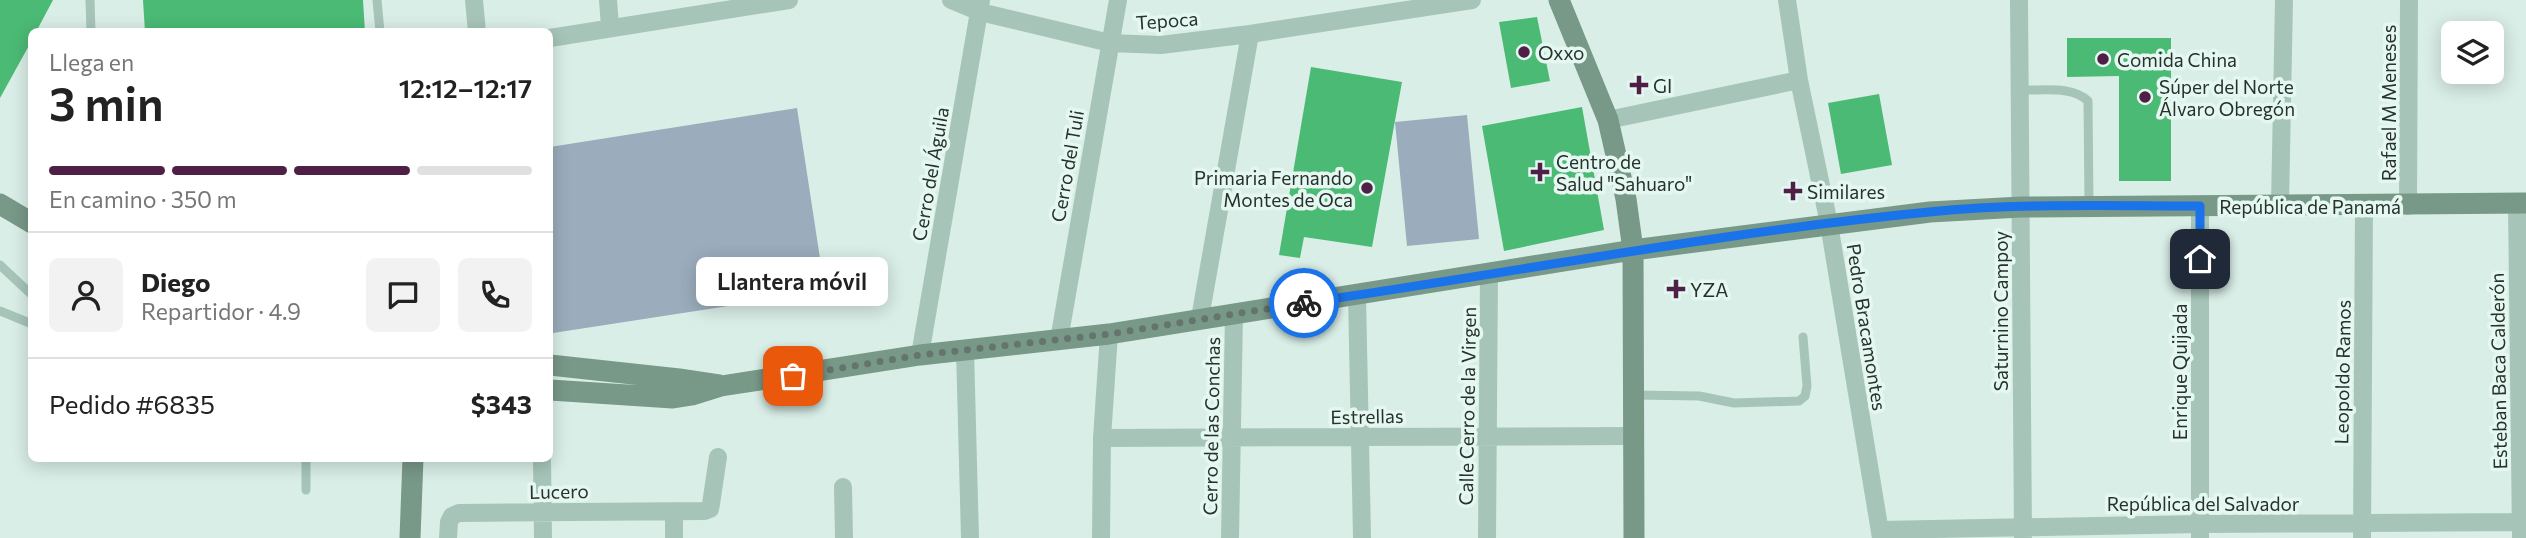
<!DOCTYPE html>
<html lang="es">
<meta charset="utf-8">
<style>
:root{--surface:#fff;--page:#f2f2f2;--text:#222;--muted:#767676;--line:#e0e0e0;--accent:#4f2046}
body{margin:0;font-family:Commissioner,sans-serif;background:var(--page);color:var(--text);height:100vh;display:flex;flex-direction:column;font-size:26px;white-space:nowrap}
*{box-sizing:border-box;margin:0}
p{font-size:23px;color:var(--muted)}
.icon{flex:none;width:38px;height:38px;fill:none;stroke:currentColor;stroke-width:2;stroke-linecap:round;stroke-linejoin:round}
.map{position:relative;flex:1;overflow:hidden}
.side{position:absolute;left:28px;top:28px;width:525px;height:434px;display:flex;flex-direction:column;background:var(--surface);border-radius:10px;box-shadow:0 4px 18px #0003}
.side>*{flex:none}
.controls{position:absolute;left:2441px;top:21px;display:grid;gap:14px}
.controls a{display:grid;place-items:center;width:63px;height:63px;border-radius:10px;background:var(--surface);box-shadow:0 4px 18px #0003;font-size:35px}
.pin{position:absolute;display:grid;place-items:center;width:60px;height:60px;color:#fff;margin:-30px;border-radius:14px;box-shadow:0 4px 10px #0006}
.courier{position:absolute;display:grid;place-items:center;width:70px;height:70px;margin:-35px;border:5px solid #1a73e8;border-radius:50%;background:#fff;color:#222;box-shadow:0 2px 9px #0007}
.bubble{position:absolute;height:49px;border-radius:10px;background:var(--surface);box-shadow:0 4px 18px #0003;font-size:23px;font-weight:600;line-height:49px;text-align:center}
.headline em{font-style:normal;font-weight:600}
.headline div{display:flex;flex-direction:column-reverse}
.headline{display:flex;align-items:center;justify-content:space-between;height:119px;padding:0 21px}
h1{font-size:46px;font-weight:600;line-height:52px}
.bar{display:grid;grid-template-columns:repeat(4,1fr);gap:10px 7px;align-content:center;height:84px;padding:0 21px}
.bar i{height:9px;border-radius:5px;background:var(--line)}
.bar .current{background:var(--accent)}
.bar p{grid-column:span 4}
.line{display:flex;align-items:center;gap:18px;padding:0 21px;border-top:2px solid var(--line)}
.line div{flex:1}
.round{display:grid;place-items:center;flex:none;width:74px;height:74px;border-radius:10px;background:var(--page)}
.map>svg:first-child{display:block}
</style>
<div class="map">
<svg width="2526" height="538" viewBox="0 0 2526 538">
<rect width="100%" height="100%" fill="#d9eee7"/>
<path fill="#9bacbc" d="M797 108 825 291 553 333 550 308V147Z
M1467 115 1479 239 1407 246 1395 122Z"/>
<path fill="#4bba74" d="M0 0H53L36 32H32V40L0 98Z
M143 0H363L365 32H145Z
M1537 17 1550 81 1511 88 1499 22Z
M2067 38H2171V181H2119V76L2067 77Z
M1311 67 1402 82 1372 247 1304 237 1300 258 1279 255Z
M1879 94 1892 165 1841 174 1828 103Z
M1582 107 1604 230 1504 251 1482 126Z"/>
<g fill="none" stroke-linecap="round" stroke-linejoin="round">
<path stroke="#a6c5b8" stroke-width="9" d="M90 0 91 32
M377 0 380 32
M2020 90C2041 91 2072 85 2088 101L2089 206
M0 265 32 295
M0 311 32 324
M1635 395 1699 396 1734 403 1799 401 1805 396 1807 386 1803 337
M306 458V490"/>
<path stroke="#a6c5b8" stroke-width="18" d="M474 0 477 32
M608 0 610 27
M951 0 980 12 1110 43 1161 45 1250 34 1472 0
M1787 0 1799 80 1829 224 1881 538
M2019 0 2023 538
M550 38 789 0
M1608 120 1799 80
M2517 204 2521 538
M2280 205 2284 0
M2200 206V538
M2408 206 2409 0
M1357 296 1362 538
M1200 318 1250 34
M1059 340 1118 0
M965 350 970 538
M920 355 981 0
M1102 438 1633 436
M542 458 543 538
M843 487 844 538
M674 511V538
M1880 530 2200 524 2526 522
M448 538 449 522 452 516 459 513 705 511 710 509 711 504 718 457
M1101 538 1102 438 1109 334
M1230 538 1234 314
M1487 538 1489 274
M2362 538 2364 206"/>
<path stroke="#789888" stroke-width="21" d="M1559 0 1608 120 1626 199 1633 250 1634 538
M0 204 32 223
M550 365 679 379 719 385
M550 390 673 398 692 395 721 386 920 355 1109 334 1633 250 1930 212 2021 207 2526 203
M410 538 413 458"/>
</g>
<g fill="none" stroke-linecap="round" stroke-linejoin="round">
<path stroke="#65746d" stroke-width="7" stroke-dasharray="0 12.6" d="M793 376 920 355 1109 334 1304 303"/>
<path stroke="#1a73e8" stroke-width="9" d="M1304 303C1513 273 1720 232 1929 212 2019 203 2110 206 2200 206V259"/>
</g>
<g fill="#4f2046" stroke="#e5f7f1" stroke-width="2.5">
<circle cx="1524" cy="52" r="7"/>
<circle cx="2103" cy="59" r="7"/>
<path d="M1635.5 74.5h7v7h7v7h-7v7h-7v-7h-7v-7h7z"/>
<circle cx="2145" cy="97" r="7"/>
<path d="M1536.5 161.5h7v7h7v7h-7v7h-7v-7h-7v-7h7z"/>
<circle cx="1367" cy="188" r="7"/>
<path d="M1789.5 180.5h7v7h7v7h-7v7h-7v-7h-7v-7h7z"/>
<path d="M1672.5 278.5h7v7h7v7h-7v7h-7v-7h-7v-7h7z"/>
</g>
<g text-anchor="middle" dominant-baseline="central" stroke-width="7" stroke-linejoin="round" paint-order="stroke">
<g font-size="19" fill="#26322b" stroke="#e5f7f1">
<text transform="translate(1167 20) rotate(-4)">Tepoca</text>
<text transform="translate(2388 103) rotate(-90)">Rafael M Meneses</text>
<text transform="translate(1067 166) rotate(-80)">Cerro del Tuli</text>
<text transform="translate(930 174) rotate(-80)">Cerro del Águila</text>
<text x="2310" y="206">República de Panamá</text>
<text transform="translate(2000 311) rotate(-90)">Saturnino Campoy</text>
<text transform="translate(1867 327) rotate(81)">Pedro Bracamontes</text>
<text transform="translate(2498 371) rotate(-91)">Esteban Baca Calderón</text>
<text transform="translate(2179 372) rotate(-90)">Enrique Quijada</text>
<text transform="translate(2342 372) rotate(-89)">Leopoldo Ramos</text>
<text transform="translate(1467 406) rotate(-89)">Calle Cerro de la Virgen</text>
<text transform="translate(1367 416) rotate(-1)">Estrellas</text>
<text transform="translate(1211 426) rotate(-89)">Cerro de las Conchas</text>
<text transform="translate(559 491) rotate(-1)">Lucero</text>
<text x="2203" y="503">República del Salvador</text>
</g>
<g font-size="19" fill="#26322b" stroke="#e5f7f1" text-anchor="start">
<text x="1538" y="52">Oxxo</text>
<text x="2117" y="59">Comida China</text>
<text x="1653" y="85">GI</text>
<text x="2159" y="86">Súper del Norte<tspan x="2159" dy="22">Álvaro Obregón</tspan></text>
<text x="1556" y="161">Centro de<tspan x="1556" dy="22">Salud "Sahuaro"</tspan></text>
<text x="1353" y="177" text-anchor="end">Primaria Fernando<tspan x="1353" dy="22">Montes de Oca</tspan></text>
<text x="1807" y="191">Similares</text>
<text x="1690" y="289">YZA</text>
</g>
</g>
</svg>
<div class="controls">
<a><svg class="icon" aria-label="layers" viewBox="0 0 24 24"><path d="M12 4l9 5-9 5-9-5zM3 14l9 5 9-5"/></svg></a>
</div>
<div class="pin" style="left:793px;top:376px;background:#ea580c"><svg class="icon" aria-label="bag" viewBox="0 0 24 24"><path d="M5 8h14l-1 12H6zM9 8a3 3 0 0 1 6 0"/></svg></div>
<div class="pin" style="left:2200px;top:259px;background:#1f2937"><svg class="icon" aria-label="home" viewBox="0 0 24 24"><path d="M3 11l9-7 9 7M6 9v11h12V9"/></svg></div>
<div class="courier" style="left:1304px;top:303px"><svg class="icon" aria-label="bike" viewBox="0 0 24 24"><circle cx="6" cy="16" r="4"/><circle cx="18" cy="16" r="4"/><path d="M6 16l4-8h5l3 8M10 8l3 8H6M13 5h3"/></svg></div>
<div class="bubble" style="left:696px;top:257px;width:192px">Llantera móvil</div>
<section class="side">
<div class="headline"><div><h1>3 min</h1><p>Llega en</p></div><em>12:12–12:17</em></div>
<div class="bar"><i class="current"></i><i class="current"></i><i class="current"></i><i></i><p>En camino · 350 m</p></div>
<div class="line" style="height:126px"><a class="round"><svg class="icon" aria-label="person" viewBox="0 0 24 24"><circle cx="12" cy="8" r="4"/><path d="M4 21q1-7 8-7t8 7"/></svg></a><div><b>Diego</b><p>Repartidor · 4.9</p></div><a class="round"><svg class="icon" aria-label="chat" viewBox="0 0 24 24"><path d="M4 5h16v11H9l-5 4z"/></svg></a><a class="round"><svg class="icon" aria-label="phone" viewBox="0 0 24 24"><path d="M5 4h4l2 5-3 2q2 4 5 5l2-3 5 2v4C11 20 4 13 5 4z"/></svg></a></div>
<div class="line" style="height:91px"><div>Pedido #6835</div><b>$343</b></div>
</section>
</div>
